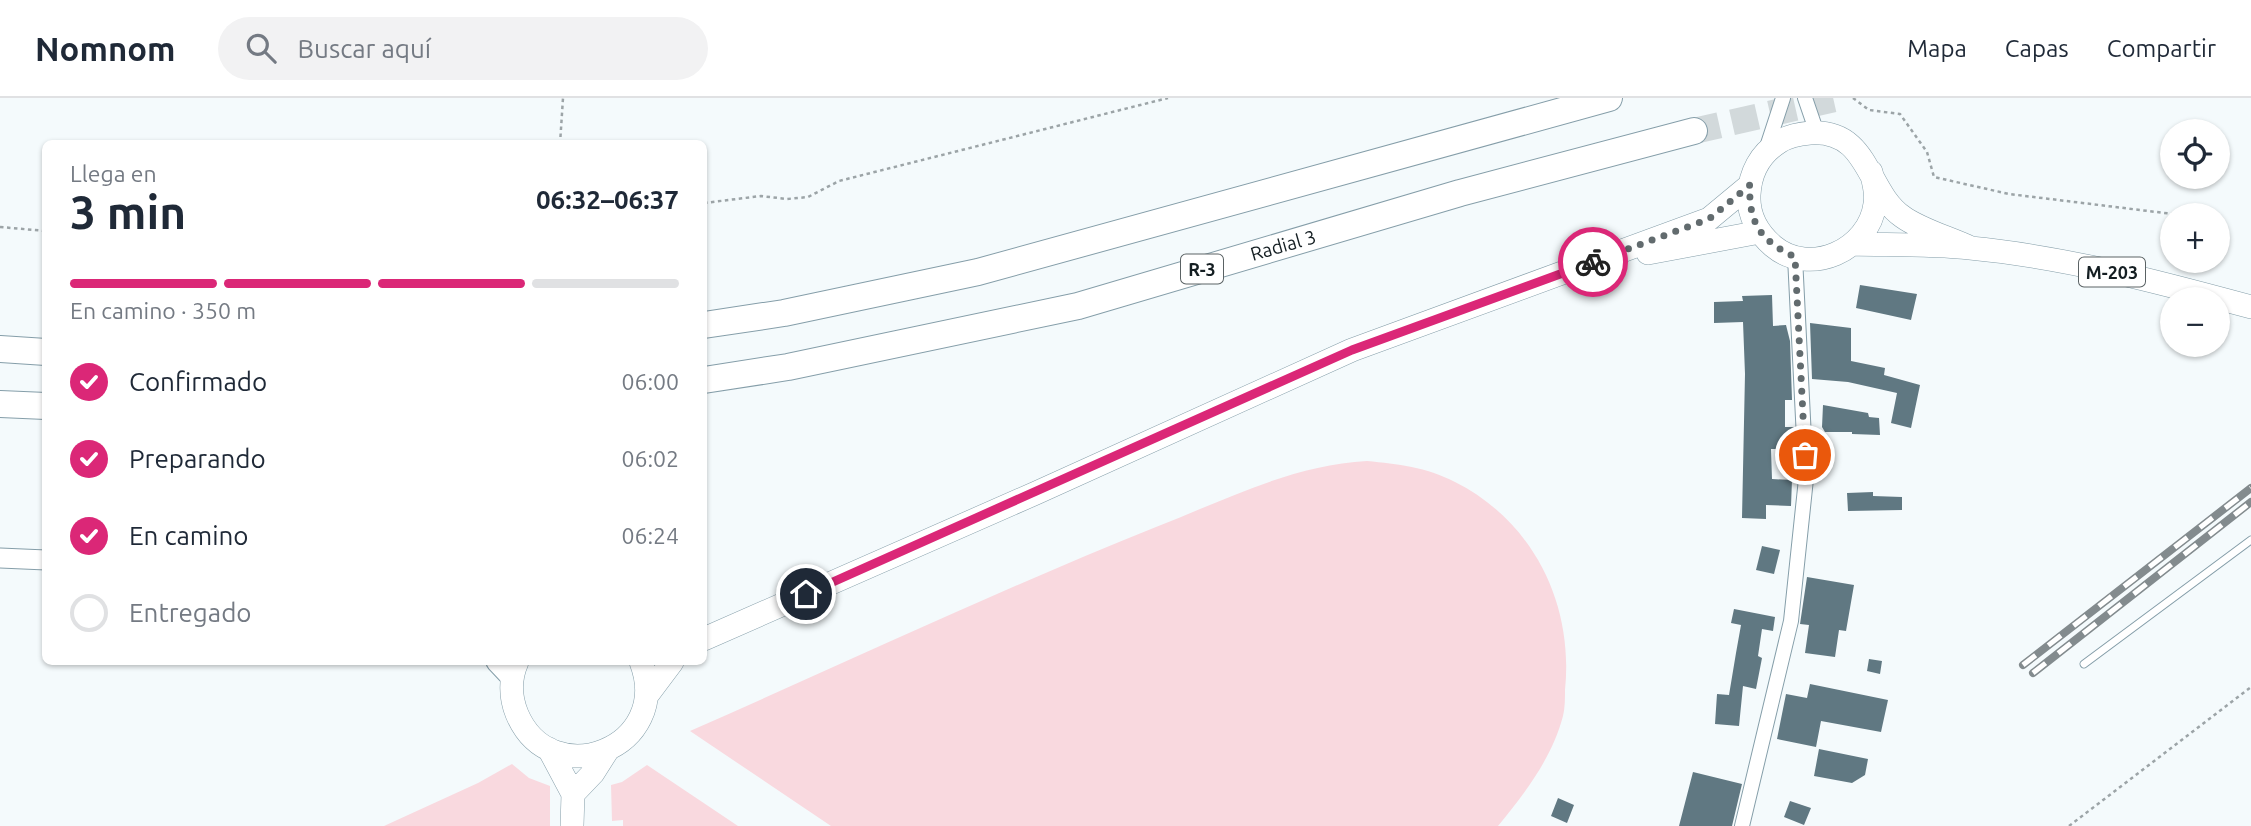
<!DOCTYPE html>
<html lang="es">
<meta charset="utf-8">
<style>
:root{--surface:#fff;--page:#f2f2f3;--text:#1f2937;--muted:#747a83;--line:#e0e1e3;--accent:#db2777}
body{margin:0;font-family:Ubuntu,sans-serif;background:var(--page);color:var(--text);height:100vh;display:flex;flex-direction:column;font-size:26px;white-space:nowrap}
*{box-sizing:border-box;margin:0}
p{font-size:23px;color:var(--muted)}
.icon{flex:none;width:38px;height:38px;fill:none;stroke:currentColor;stroke-width:2;stroke-linecap:round;stroke-linejoin:round}
.map{position:relative;flex:1;overflow:hidden}
.side{position:absolute;left:42px;top:42px;width:665px;height:525px;display:flex;flex-direction:column;background:var(--surface);border-radius:10px;box-shadow:0 2px 5px #0004}
.side>*{flex:none}
.buttons{position:absolute;left:2160px;top:21px;display:grid;gap:14px}
.buttons a{display:grid;place-items:center;width:70px;height:70px;border-radius:50%;background:var(--surface);box-shadow:0 2px 5px #0004;font-size:35px}
.pin{position:absolute;display:grid;place-items:center;width:60px;height:60px;color:#fff;margin:-30px;border:4px solid #fff;border-radius:50%;box-shadow:0 2px 7px #0007}
.courier{position:absolute;display:grid;place-items:center;width:70px;height:70px;margin:-35px;border:5px solid #db2777;border-radius:50%;background:#fff;color:#222;box-shadow:0 2px 9px #0007}
.summary em{font-style:normal;font-weight:700}
.summary div{display:flex;flex-direction:column-reverse}
.summary{display:flex;align-items:center;justify-content:space-between;height:119px;padding:0 28px}
h1{font-size:46px;font-weight:700;line-height:52px}
.bar{display:grid;grid-template-columns:repeat(4,1fr);gap:10px 7px;align-content:center;height:84px;padding:0 28px}
.bar i{height:9px;border-radius:5px;background:var(--line)}
.bar .current{background:var(--accent)}
.bar p{grid-column:span 4}
ol{padding:0 28px;list-style:none}
li{display:flex;align-items:center;gap:21px;height:77px}
li p{margin-inline-start:auto}
li .icon{padding:7px;border-radius:50%;background:var(--accent);color:#fff;stroke-width:4}
li:last-child{color:var(--muted)}
li i{width:38px;height:38px;border:4px solid var(--line);border-radius:50%}
header{display:flex;align-items:center;gap:42px;box-sizing:border-box;height:98px;padding:0 35px;background:var(--surface);border-bottom:2px solid var(--line)}
header strong{font-size:33px}
nav{display:flex;gap:38px;margin-inline-start:auto;font-size:24px}
.search{width:490px;height:63px;background:var(--page);display:flex;align-items:center;gap:18px;box-sizing:border-box;padding:0 24px;border-radius:38px;color:var(--muted);font-size:26px}
.map>svg:first-child{display:block}
</style>
<header>
<strong>Nomnom</strong>
<div class="search"><svg class="icon" aria-label="search" viewBox="0 0 24 24"><circle cx="10" cy="10" r="6"/><path d="M15 15l6 6"/></svg>Buscar aquí</div>
<nav><a>Mapa</a><a>Capas</a><a>Compartir</a></nav>
</header>
<div class="map">
<svg width="2251" height="728" viewBox="0 0 2251 728">
<rect width="100%" height="100%" fill="#f4fafc"/>
<path fill="#f9d9df" d="M1367 363C1398 366 1426 369 1455 384 1533 423 1574 506 1565 592 1565 600 1565 610 1563 618 1552 660 1525 695 1498 728H831L690 633C845 565 999 492 1156 429 1225 402 1292 367 1367 363Z
M512 666 529 680 550 688V728H384L478 685Z
M647 667 738 728H623V722L612 723 611 687 622 684Z"/>
<path fill="#607882" d="M1860 187 1917 196 1911 222 1856 210Z
M1772 197 1773 228 1786 227 1790 243 1792 302H1785V329H1794L1793 351H1771L1772 381 1792 382 1791 408 1766 407V421L1742 420 1745 276 1743 224 1714 225V204L1743 203 1742 198Z
M1810 225 1851 230V263L1885 270 1884 277 1920 287 1911 330 1891 325 1897 295 1848 284 1812 281Z
M1823 307 1868 315 1869 319 1879 320 1880 337 1852 336V334H1825L1822 329Z
M1873 394V398L1902 399V412L1848 413 1847 395Z
M1762 448 1780 452 1774 476 1756 472Z
M1807 479 1854 487 1846 533 1839 532 1835 559 1805 555 1809 527 1800 526Z
M1734 511 1775 519 1773 533 1762 531 1758 558 1762 560 1756 591 1743 588 1739 628 1715 626 1717 596 1729 597 1736 555 1741 527 1731 525Z
M1869 561 1882 563 1880 576 1867 573Z
M1810 586 1888 602 1881 634 1821 623 1816 649 1777 641 1786 596 1807 600Z
M1819 651 1868 661 1865 677 1852 685 1814 678Z
M1693 674 1742 686 1732 728H1679Z
M1558 700 1574 707 1567 725 1551 718Z
M1790 703 1811 710 1804 727 1784 719Z"/>
<g fill="none" stroke-linecap="round" stroke-linejoin="round">
<path stroke="#d2d9db" stroke-width="26" stroke-dasharray="26 13" stroke-linecap="butt" d="M1694 33 1839 0"/>
<g stroke="#859ea9" stroke-width="9">
<path id="service" d="M2084 566 2251 442"/>
</g>
<g stroke="#859ea9" stroke-width="16">
<path id="minor" d="M1805 0 1817 35
M1766 52 1783 0
M1742 728 1791 523 1806 381 1795 159"/>
</g>
<g stroke="#859ea9" stroke-width="21">
<path id="tertiary" d="M0 460 46 462
M496 564 512 581"/>
</g>
<g stroke="#859ea9" stroke-width="24">
<path id="primary" d="M1871 74C1874 85 1877 95 1875 106 1869 152 1810 179 1773 148 1758 135 1748 117 1749 97 1750 75 1760 56 1779 44 1788 38 1799 36 1810 35 1870 31 1866 94 1903 119 1921 132 1950 140 1971 150
M1853 146C1892 147 1931 146 1970 150 2065 159 2159 184 2251 209
M1648 155 1760 134
M704 541 1036 395 1352 252 1709 121 1750 87
M517 564C510 580 510 599 517 616 551 697 674 650 641 564
M648 596 672 564
M549 651 573 696
M573 696 593 675 607 653
M572 728 573 696"/>
</g>
<g stroke="#859ea9" stroke-width="28">
<path id="motorway" d="M704 227 784 215 978 174 1609 0
M0 251 46 254
M704 282 788 269 1078 208 1460 95 1694 33
M0 306 46 308"/>
</g>
<path stroke="#9ca4a7" stroke-width="2.5" stroke-dasharray="3.5 3.5" stroke-linecap="butt" d="M1853 0 1869 12 1900 16 1927 54 1934 79 2009 96 2181 117
M560 46 563 0
M704 105 761 98 787 101 808 99 839 83 1168 0
M0 129 46 133
M2069 728 2251 589"/>
<use href="#service" stroke="#fff" stroke-width="7"/>
<use href="#minor" stroke="#fff" stroke-width="14"/>
<use href="#tertiary" stroke="#fff" stroke-width="19"/>
<use href="#primary" stroke="#fff" stroke-width="23"/>
<use href="#motorway" stroke="#fff" stroke-width="26"/>
<g stroke="#838b8e" stroke-width="8">
<path id="rail" d="M2023 567 2251 390
M2033 575 2251 404"/>
</g>
<use href="#rail" stroke="#fff" stroke-width="5" stroke-dasharray="16" stroke-linecap="butt"/>
</g>
<g fill="none" stroke-linecap="round" stroke-linejoin="round">
<path stroke="#626b6e" stroke-width="7" stroke-dasharray="0 12.6" d="M1593 164 1709 121 1750 87C1748 125 1761 143 1795 159L1805 357"/>
<path stroke="#db2777" stroke-width="9" d="M806 496 1352 252 1593 164"/>
</g>
<g text-anchor="middle" dominant-baseline="central" stroke-width="7" stroke-linejoin="round" paint-order="stroke">
<g fill="#fff" stroke="#5a6264" stroke-width="2">
<rect x="1181" y="156.5" width="42" height="29" rx="5"/>
<rect x="2079" y="159.5" width="66" height="29" rx="5"/>
</g>
<g font-size="18" font-weight="bold" fill="#141e22">
<text x="1202" y="171">R-3</text>
<text x="2112" y="174">M-203</text>
</g>
<g font-size="19" fill="#141e22" stroke="#fff">
<text transform="translate(1283 147) rotate(-16)">Radial 3</text>
</g>
</g>
</svg>
<div class="buttons">
<a><svg class="icon" aria-label="locate" viewBox="0 0 24 24"><circle cx="12" cy="12" r="6"/><path d="M12 2v4M12 18v4M2 12h4M18 12h4"/></svg></a>
<a>+</a>
<a>−</a>
</div>
<div class="pin" style="left:1805px;top:357px;background:#ea580c"><svg class="icon" aria-label="bag" viewBox="0 0 24 24"><path d="M5 8h14l-1 12H6zM9 8a3 3 0 0 1 6 0"/></svg></div>
<div class="pin" style="left:806px;top:496px;background:#1f2937"><svg class="icon" aria-label="home" viewBox="0 0 24 24"><path d="M3 11l9-7 9 7M6 9v11h12V9"/></svg></div>
<div class="courier" style="left:1593px;top:164px"><svg class="icon" aria-label="bike" viewBox="0 0 24 24"><circle cx="6" cy="16" r="4"/><circle cx="18" cy="16" r="4"/><path d="M6 16l4-8h5l3 8M10 8l3 8H6M13 5h3"/></svg></div>
<section class="side">
<div class="summary"><div><h1>3 min</h1><p>Llega en</p></div><em>06:32–06:37</em></div>
<div class="bar"><i class="current"></i><i class="current"></i><i class="current"></i><i></i><p>En camino · 350 m</p></div>
<ol>
<li><svg class="icon" aria-label="check" viewBox="0 0 24 24"><path d="M5 12l5 5 9-10"/></svg>Confirmado<p>06:00</p></li>
<li><svg class="icon" aria-label="check" viewBox="0 0 24 24"><path d="M5 12l5 5 9-10"/></svg>Preparando<p>06:02</p></li>
<li><svg class="icon" aria-label="check" viewBox="0 0 24 24"><path d="M5 12l5 5 9-10"/></svg>En camino<p>06:24</p></li>
<li><i></i>Entregado</li>
</ol>
</section>
</div>
